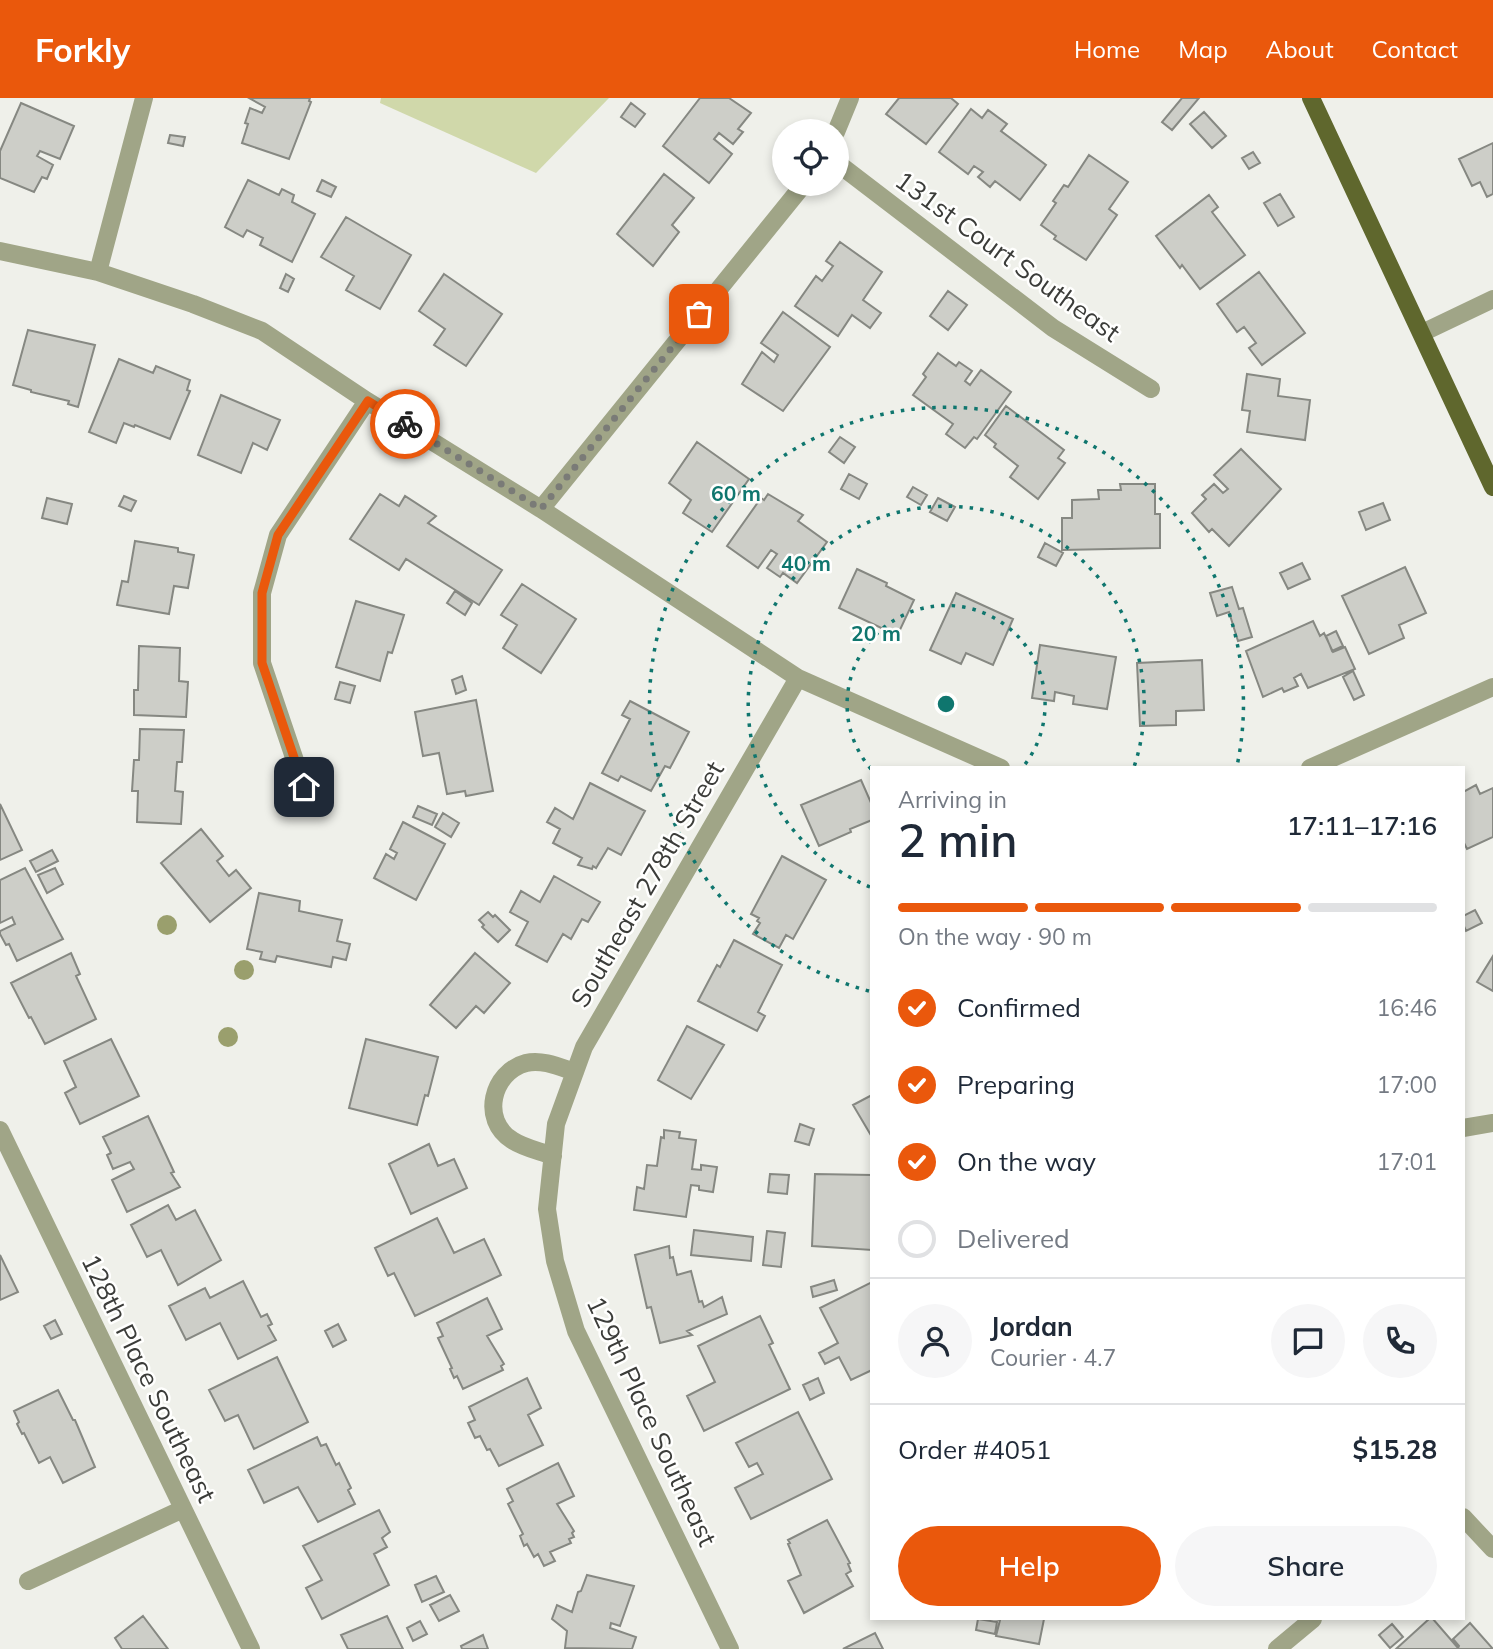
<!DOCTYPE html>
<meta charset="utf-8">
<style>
:root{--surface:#fff;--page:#f6f6f7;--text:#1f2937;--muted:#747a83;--line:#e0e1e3;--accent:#ea580c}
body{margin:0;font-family:Mulish,sans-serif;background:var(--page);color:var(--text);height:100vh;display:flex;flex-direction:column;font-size:26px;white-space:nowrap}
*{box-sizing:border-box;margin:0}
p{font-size:23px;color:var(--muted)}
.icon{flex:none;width:38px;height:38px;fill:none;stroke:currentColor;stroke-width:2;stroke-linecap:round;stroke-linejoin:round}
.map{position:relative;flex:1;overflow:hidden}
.panel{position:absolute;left:870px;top:668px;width:595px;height:854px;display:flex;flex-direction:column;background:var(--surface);border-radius:0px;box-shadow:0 4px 10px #0003}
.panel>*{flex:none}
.tools{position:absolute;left:772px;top:21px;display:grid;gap:14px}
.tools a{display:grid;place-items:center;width:77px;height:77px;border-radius:50%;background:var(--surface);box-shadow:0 4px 10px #0003;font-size:35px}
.pin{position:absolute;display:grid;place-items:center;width:60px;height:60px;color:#fff;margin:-30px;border-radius:14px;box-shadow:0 4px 10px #0006}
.courier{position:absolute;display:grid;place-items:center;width:70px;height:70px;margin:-35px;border:5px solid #ea580c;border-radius:50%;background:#fff;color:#222;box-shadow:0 2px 9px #0007}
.summary em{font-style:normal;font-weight:600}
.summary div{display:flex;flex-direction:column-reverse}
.summary{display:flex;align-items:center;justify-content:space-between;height:119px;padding:0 28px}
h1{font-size:46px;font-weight:600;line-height:52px}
.bar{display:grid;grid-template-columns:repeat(4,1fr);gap:10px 7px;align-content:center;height:84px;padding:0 28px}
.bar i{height:9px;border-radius:5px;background:var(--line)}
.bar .selected{background:var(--accent)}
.bar p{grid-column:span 4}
.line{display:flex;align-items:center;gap:18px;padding:0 28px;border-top:2px solid var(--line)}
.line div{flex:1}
.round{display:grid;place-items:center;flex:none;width:74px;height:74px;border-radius:37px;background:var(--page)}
ol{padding:0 28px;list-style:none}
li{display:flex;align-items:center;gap:21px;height:77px}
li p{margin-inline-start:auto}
li .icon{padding:7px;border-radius:50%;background:var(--accent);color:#fff;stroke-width:4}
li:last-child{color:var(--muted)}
li i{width:38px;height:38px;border:4px solid var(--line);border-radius:50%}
.action{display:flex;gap:14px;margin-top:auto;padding:14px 28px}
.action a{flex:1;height:80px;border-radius:42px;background:var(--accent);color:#fff;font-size:28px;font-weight:600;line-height:80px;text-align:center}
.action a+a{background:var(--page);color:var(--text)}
header{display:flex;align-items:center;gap:42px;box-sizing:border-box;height:98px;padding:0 35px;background:var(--accent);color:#fff}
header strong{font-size:33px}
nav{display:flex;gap:38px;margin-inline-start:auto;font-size:24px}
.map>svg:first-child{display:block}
</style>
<header>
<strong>Forkly</strong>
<nav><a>Home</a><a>Map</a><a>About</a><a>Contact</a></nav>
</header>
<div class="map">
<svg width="1493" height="1551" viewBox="0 0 1493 1551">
<rect width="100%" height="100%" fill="#eff0ea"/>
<path fill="#d0d8aa" d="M381 0H609L536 75 380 5Z"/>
<path fill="#cdcec8" stroke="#868882" stroke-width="2" d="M310 0 309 3 311 4 289 61 242 45 248 26 245 25 250 10 262 15 265 9 249 0Z
M700 0H729L751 15 738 31 743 34 733 46 719 35 714 41 732 56 709 85 663 48Z
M899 0H951L958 6 926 46 886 16Z
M1182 0H1199L1172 32 1162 24Z
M21 5 74 28 60 61 40 53 37 58 53 67 47 81 42 79 34 94 0 80V53Z
M631 5 645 16 635 29 621 19Z
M971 11 982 20 988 12 1007 26 1001 33 1046 67 1020 102 995 83 990 89 978 79 983 74 974 68 968 76 939 54Z
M1204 14 1226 38 1212 50 1190 26Z
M170 37 185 39 183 48 168 45Z
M1493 45V96L1487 99 1480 84 1472 88 1459 61Z
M1253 54 1260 65 1249 71 1242 60Z
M1089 57 1128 84 1109 111 1117 117 1086 162 1054 141 1056 138 1041 127 1056 105 1053 103 1064 87 1068 89Z
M664 76 694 100 672 127 679 134 653 168 617 136Z
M248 82 279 97 282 91 294 97 292 104 315 116 292 164 260 147 263 140 247 132 243 139 225 129Z
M322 82 336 89 331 99 317 93Z
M1280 96 1294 119 1278 128 1264 105Z
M1209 97 1218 109 1212 114 1245 157 1200 191 1182 167 1180 170 1156 138Z
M346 119 411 157 380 211 346 192 354 178 321 159Z
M840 144 882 174 863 202 881 215 870 230 852 217 838 238 795 208 816 178 822 183 833 168 826 163Z
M1259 174 1305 235 1262 267 1249 250 1256 245 1244 229 1237 234 1217 206Z
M286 176 294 181 288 194 280 190Z
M444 176 502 216 466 268 434 247 445 231 419 213Z
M948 193 967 207 948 232 930 218Z
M783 214 830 249 783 313 742 286 762 254 774 264 778 257 761 245Z
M28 232 95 247 78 309 68 306 69 303 31 294V292L13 287Z
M938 255 956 268 959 264 972 273 965 283 970 287 981 272 1011 294 977 341 974 339 965 350 946 336 953 326 913 297 926 279 923 276Z
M119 261 153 275 156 268 190 282 187 292 190 293 170 341 135 327 134 329 124 325 116 345 89 334Z
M1247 276 1280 281 1278 298 1310 302 1305 342 1247 334 1250 313 1242 312Z
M221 297 280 322 267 352 253 345 241 375 198 357Z
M1006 308 1064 352 1058 360 1065 365 1038 401 1010 379 1018 368 994 349 996 346 985 337Z
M840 339 855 349 844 365 829 354Z
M697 344 749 381 712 434 683 415 691 402 669 385Z
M1241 351 1281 391 1229 448 1212 431 1209 434 1192 415 1206 401 1202 397 1214 386 1223 395 1228 391 1214 377Z
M849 376 867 386 859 401 841 391Z
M1120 386H1155V416H1160V450L1062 452V420H1072V402L1099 401 1098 392H1121Z
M913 389 927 397 921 407 907 399Z
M380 396 399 408 405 398 436 418 428 425 502 472 479 507 406 461 399 472 350 441Z
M768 396 803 417 798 423 827 444 797 485 783 475 780 479 767 470 777 456 771 452 758 470 727 448 761 400 764 402Z
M124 398 136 403 131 413 119 408Z
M47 400 72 406 67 426 42 420Z
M938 400 955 409 947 423 930 414Z
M1383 405 1390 422 1366 432 1359 414Z
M135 443 178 450V454L194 457 188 490 174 488 169 516 117 507 122 483 128 484Z
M1045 445 1063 455 1056 468 1038 459Z
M1302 465 1310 481 1288 491 1280 475Z
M1405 469 1426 515 1399 527 1404 540 1369 556 1342 498Z
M857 471 887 485 886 488 914 502 898 536H894L839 510Z
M522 486 576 521 541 575 503 550 517 527 501 517Z
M1232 489 1239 511 1243 510 1252 539 1238 543 1229 514 1217 518 1210 495Z
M455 493 472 505 465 517 447 505Z
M956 495 1013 521 993 567 966 555 961 566 930 552Z
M356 503 404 517 392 555 388 554 380 583 336 569Z
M1313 523 1320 538 1324 535 1333 554 1345 549 1355 571 1308 590 1301 576 1294 580 1298 588 1284 594 1282 590 1263 599 1246 553Z
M1336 533 1343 548 1332 553 1326 538Z
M1040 547 1116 559 1107 611 1073 606 1074 598 1055 594 1054 603 1032 600Z
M139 548 180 550 179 583 188 584 186 619 134 617V592H138Z
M1202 562 1204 612 1176 613V627L1140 628 1137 565Z
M1353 573 1364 597 1354 602 1343 579Z
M462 578 466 592 456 596 452 582Z
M340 584 355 588 350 605 335 601Z
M476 602 493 693 466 698 465 693 447 696 439 655 423 658 415 614Z
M630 603 689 634 670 670 665 668 651 693 621 678 618 683 602 675 630 621 622 617Z
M140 631 184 632 182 664H177L175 693 183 694 181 726 137 724 138 693H132L134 662H139Z
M861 682 872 707V722L850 731 851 734 819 748 801 707Z
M590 685 645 713 621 757 608 750 596 770 593 768 592 771 578 767 582 760 553 745 560 731 547 724 555 710 573 721Z
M1476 687 1480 696 1493 690V739L1467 751 1463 743V694Z
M0 706 22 752 0 762Z
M418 708 437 716 432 727 413 719Z
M443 715 459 725 451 739 435 729Z
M403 724 445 746 416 802 374 780 386 756 394 761 397 755 390 751Z
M201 731 223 758 217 763 229 778 236 772 251 790 210 824 161 765Z
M52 752 58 763 36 774 30 763Z
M782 758 826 782 793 841 786 837 779 850 753 836 760 825 757 823 759 820 751 816Z
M25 770 63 841 17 863 9 846 6 847 0 836V833L15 826 12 819 0 825V782Z
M55 770 63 786 47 795 38 777Z
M554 778 600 804 588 824 582 821 571 841 563 836 547 864 516 847 528 824 510 814 521 793 540 804Z
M259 795 300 803 299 813 342 822 337 843 350 846 346 862 333 859 331 869 277 858 275 864 260 861 262 854 247 851Z
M1475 812 1482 825 1466 833 1463 826V818Z
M488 814 493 819 495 817 510 832 498 844 482 829 484 827 479 822Z
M734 842 782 867 758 914 765 918 757 933 698 903 717 867 720 869Z
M71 855 80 876 76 878 96 921 45 946 31 919 29 920 11 885Z
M475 855 510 885 484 915 476 908 456 930 430 907Z
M1493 858V893L1477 884Z
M687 928 724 947 691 1001 658 982Z
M111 941 139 998 80 1026 65 995 76 989 64 963Z
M366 941 438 959 428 998 425 997 417 1027 349 1010Z
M872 997V1039L853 1007Z
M148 1018 174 1074 171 1075 180 1089 127 1114 112 1082 134 1071 130 1064 113 1071 107 1057 111 1055 103 1039Z
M800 1026 814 1031 809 1047 795 1043Z
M664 1032 680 1034 679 1040 696 1042 692 1071 701 1072V1067L717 1069 713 1094 699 1092V1088L691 1087 686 1119 634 1112 637 1089 644 1091 647 1067 657 1068 661 1039 664 1040Z
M429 1046 438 1068 454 1061 467 1090 411 1116 389 1066Z
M770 1076 789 1077 787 1096 768 1094Z
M815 1076 872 1077V1152L812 1148Z
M168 1107 176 1122 195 1112 221 1162 178 1187 161 1152 147 1159 131 1127Z
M437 1120 454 1155 484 1141 501 1177 415 1218 394 1175 388 1178 375 1150Z
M694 1132 753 1139 751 1163 691 1157Z
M767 1133 785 1135 781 1169 763 1167Z
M669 1148 670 1160 673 1159 677 1177 691 1173 699 1204 702 1203 704 1209 722 1199 727 1216 687 1233 692 1237 660 1245 651 1209 647 1210 635 1157Z
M0 1157 18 1194 0 1202Z
M834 1182 837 1192 813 1199 811 1189Z
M243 1183 261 1219 267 1216 272 1226 268 1228 276 1242 238 1261 220 1225 186 1242 169 1208 205 1190 210 1200Z
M872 1184V1272L851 1282 839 1259 825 1266 819 1255 838 1245 820 1210Z
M487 1200 502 1231 487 1238 504 1266 501 1268 503 1272 463 1291 457 1278 454 1280 450 1271 452 1270 438 1240 443 1238 437 1225Z
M760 1218 773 1245 769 1247 790 1291 704 1333 687 1298 715 1284 698 1248Z
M55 1222 62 1236 51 1241 44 1228Z
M338 1226 346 1242 333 1249 325 1233Z
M277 1259 308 1324 254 1351 238 1317 225 1323 209 1292Z
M527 1280 541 1310 528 1317 543 1347 499 1368 490 1351 487 1352 480 1338 475 1340 468 1325 475 1322 469 1309Z
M818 1280 824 1295 810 1302 803 1287Z
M58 1292 73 1322H75L95 1369 63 1385 50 1359 39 1365 24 1335 22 1336 17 1326 19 1324 14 1313Z
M798 1314 832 1381 751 1421 735 1390 763 1376 757 1365 749 1369 736 1345Z
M317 1339 321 1348 326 1346 336 1367 339 1365 351 1390 348 1392 355 1406 318 1424 298 1389 264 1405 248 1372Z
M558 1365 574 1398 557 1406 574 1433 572 1435 574 1439 569 1441 571 1445 550 1454 555 1463 544 1468 538 1456 534 1459 527 1446 524 1448 520 1438 523 1436 508 1406 513 1403 507 1391Z
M379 1412 390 1434 382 1440 387 1449 374 1456 389 1487 322 1521 306 1490 322 1482 303 1448Z
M827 1422 850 1465 848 1466 851 1473 846 1476 853 1488 804 1515 788 1483 801 1477 788 1446 790 1445 788 1442Z
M587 1477 634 1488 620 1528 611 1525 610 1530 636 1539 632 1551 565 1550 567 1533 552 1521 557 1507 572 1514 578 1494 581 1493Z
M436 1478 444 1494 422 1504 415 1487Z
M450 1497 459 1513 439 1523 430 1507Z
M143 1518 168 1551H122L115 1540Z
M387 1518 403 1551H348L341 1537Z
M978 1521 997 1524 995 1536 976 1532Z
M994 1521H1044L1039 1546 996 1538 1000 1522Z
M1429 1521H1433L1458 1550 1459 1548 1453 1541 1470 1525 1493 1551H1396Z
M420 1523 427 1536 413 1543 407 1530Z
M1392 1526 1403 1539 1390 1550 1379 1537Z
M875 1535 883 1551H843Z
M483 1537 488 1551H462L461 1548Z"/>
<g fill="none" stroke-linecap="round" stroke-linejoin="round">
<path stroke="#a0a587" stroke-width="18" d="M836 34 850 0
M836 64 1053 230 1151 291
M0 153 98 174 193 206 262 233 367 303 541 411 798 580 1001 670
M98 174 144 0
M1422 235 1493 201
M541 411 804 86
M1310 670 1493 589
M304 689 262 565V495L278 437 367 303
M1463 1030 1493 1025
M0 1032 251 1551
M553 1058C540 1053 524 1050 512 1042 480 1022 492 974 526 965 542 961 560 969 575 974
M1463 1419 1493 1451
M28 1483 183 1411
M730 1551 576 1233 555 1163 547 1111 556 1026 584 949 798 580
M1277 1551 1313 1521"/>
<path stroke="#5f672d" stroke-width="18" d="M1311 0 1493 389"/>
</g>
<g fill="#9a9f6d">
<circle cx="167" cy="827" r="10"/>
<circle cx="244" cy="872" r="10"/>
<circle cx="228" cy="939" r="10"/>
</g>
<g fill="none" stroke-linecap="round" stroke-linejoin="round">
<path stroke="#7a7b77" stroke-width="7" stroke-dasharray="0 12.6" d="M405 326 541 411 699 216"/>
<path stroke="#ea580c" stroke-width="9" d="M304 689 262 565V495L278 437 368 303 405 326"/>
</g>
<g fill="none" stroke="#0f766e" stroke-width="3.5" stroke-dasharray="3.5 7">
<path d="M871 671A99 99 0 1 1 1022 670"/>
<path d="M870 789A198 198 0 1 1 1134 669"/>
<path d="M869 893A297 297 0 1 1 1237 668"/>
</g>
<g text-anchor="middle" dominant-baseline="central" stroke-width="5" stroke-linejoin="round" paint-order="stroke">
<g font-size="26" fill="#3b3c39" stroke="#fffffe">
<text transform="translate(1008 158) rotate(36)">131st Court Southeast</text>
<text transform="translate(647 786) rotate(-60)">Southeast 278th Street</text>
<text transform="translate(149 1280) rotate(64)">128th Place Southeast</text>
<text transform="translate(652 1323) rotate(65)">129th Place Southeast</text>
</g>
</g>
<circle cx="946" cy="606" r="10" fill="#0f766e" stroke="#fffffe" stroke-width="3.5"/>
<g font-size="21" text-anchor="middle" font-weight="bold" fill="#0f766e" stroke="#fffffe" stroke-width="5" stroke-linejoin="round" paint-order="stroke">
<text x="736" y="403">60 m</text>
<text x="806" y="473">40 m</text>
<text x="876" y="543">20 m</text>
</g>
</svg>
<div class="tools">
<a><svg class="icon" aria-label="locate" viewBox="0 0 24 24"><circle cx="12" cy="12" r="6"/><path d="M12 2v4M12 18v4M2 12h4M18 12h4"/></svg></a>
</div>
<div class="pin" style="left:699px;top:216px;background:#ea580c"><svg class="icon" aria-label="bag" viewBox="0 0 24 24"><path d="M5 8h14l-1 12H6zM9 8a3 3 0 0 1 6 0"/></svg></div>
<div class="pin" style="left:304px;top:689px;background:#1f2937"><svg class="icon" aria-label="home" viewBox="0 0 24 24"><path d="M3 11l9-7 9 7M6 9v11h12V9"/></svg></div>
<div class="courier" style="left:405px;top:326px"><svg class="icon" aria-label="bike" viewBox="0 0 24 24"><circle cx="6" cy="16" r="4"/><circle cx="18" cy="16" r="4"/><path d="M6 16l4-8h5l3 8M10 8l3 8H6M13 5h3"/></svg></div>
<section class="panel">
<div class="summary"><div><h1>2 min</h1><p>Arriving in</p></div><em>17:11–17:16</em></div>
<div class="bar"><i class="selected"></i><i class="selected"></i><i class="selected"></i><i></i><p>On the way · 90 m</p></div>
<ol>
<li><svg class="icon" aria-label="check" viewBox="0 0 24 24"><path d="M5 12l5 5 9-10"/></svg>Confirmed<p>16:46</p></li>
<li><svg class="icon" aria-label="check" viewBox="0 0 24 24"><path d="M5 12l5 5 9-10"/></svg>Preparing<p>17:00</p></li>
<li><svg class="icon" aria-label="check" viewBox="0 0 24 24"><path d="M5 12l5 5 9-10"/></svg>On the way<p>17:01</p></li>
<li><i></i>Delivered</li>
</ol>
<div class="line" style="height:126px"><a class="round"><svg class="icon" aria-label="person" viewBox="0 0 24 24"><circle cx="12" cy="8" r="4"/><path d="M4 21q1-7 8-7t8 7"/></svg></a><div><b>Jordan</b><p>Courier · 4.7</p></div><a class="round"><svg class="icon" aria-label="chat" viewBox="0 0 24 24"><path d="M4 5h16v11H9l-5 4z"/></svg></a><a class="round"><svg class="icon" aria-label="phone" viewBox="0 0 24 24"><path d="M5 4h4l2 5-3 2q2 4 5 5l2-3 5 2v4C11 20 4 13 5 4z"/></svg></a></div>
<div class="line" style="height:91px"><div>Order #4051</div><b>$15.28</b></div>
<div class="action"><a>Help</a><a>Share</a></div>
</section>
</div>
